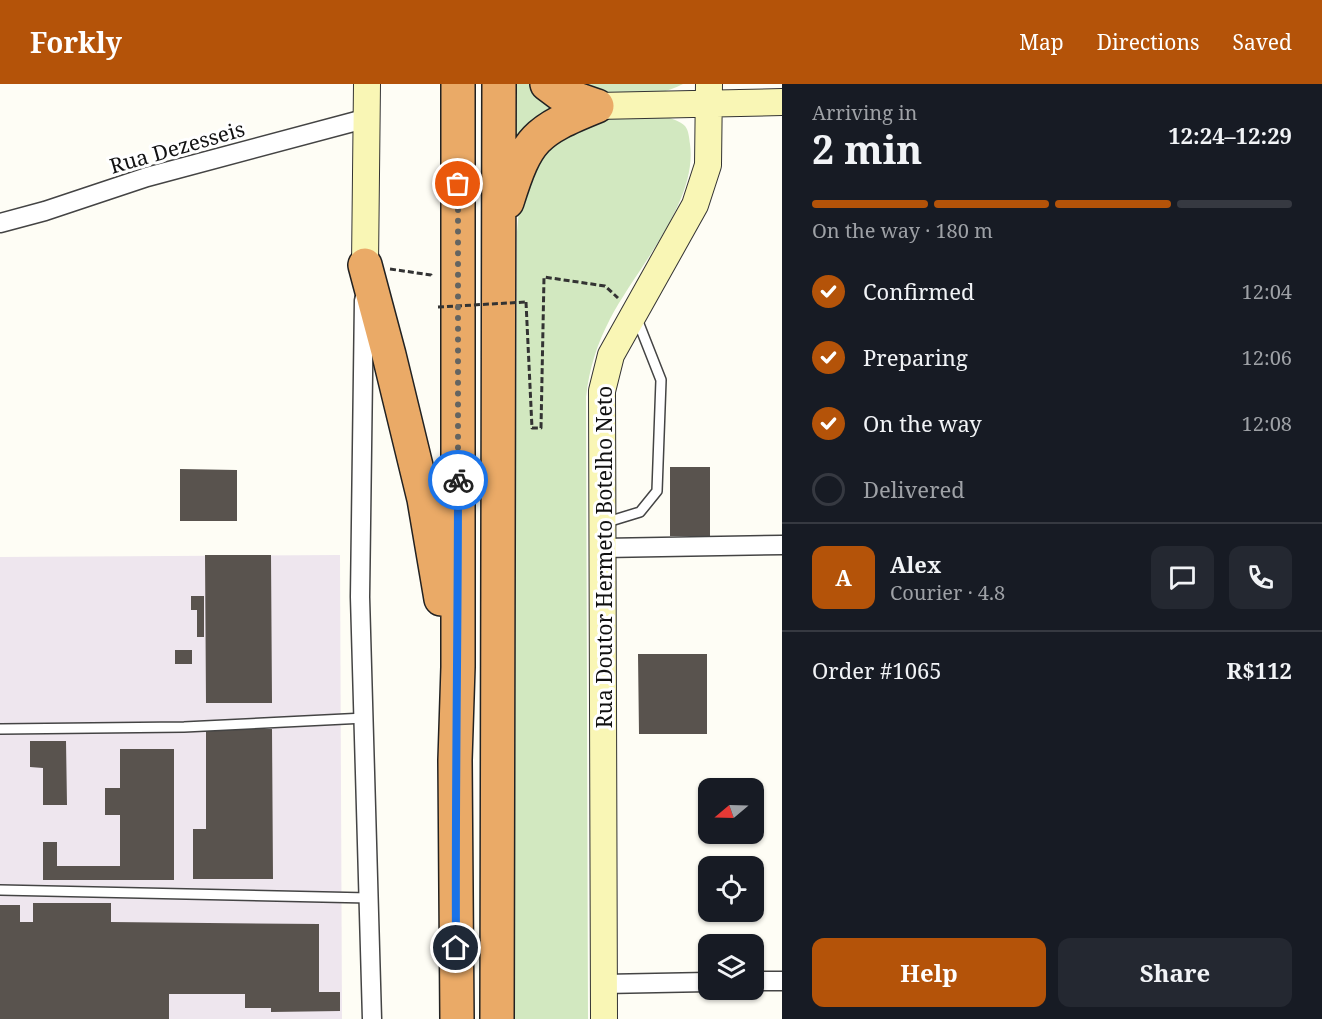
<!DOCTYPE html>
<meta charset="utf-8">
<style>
:root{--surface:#171b24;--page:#242831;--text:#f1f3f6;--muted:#9ea1a6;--line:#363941;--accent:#b45309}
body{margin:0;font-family:"Noto Serif",serif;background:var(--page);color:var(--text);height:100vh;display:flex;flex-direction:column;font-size:22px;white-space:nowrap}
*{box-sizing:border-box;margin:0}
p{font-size:20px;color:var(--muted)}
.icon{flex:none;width:33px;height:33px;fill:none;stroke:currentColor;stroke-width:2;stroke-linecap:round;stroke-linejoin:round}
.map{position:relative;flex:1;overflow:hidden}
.panel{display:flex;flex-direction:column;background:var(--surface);width:540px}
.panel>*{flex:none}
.needle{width:39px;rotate:251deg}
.fabs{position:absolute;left:698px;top:694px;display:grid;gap:12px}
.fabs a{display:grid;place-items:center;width:66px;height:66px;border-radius:12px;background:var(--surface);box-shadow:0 2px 4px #0004;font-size:30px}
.pin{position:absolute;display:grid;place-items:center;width:51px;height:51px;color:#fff;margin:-26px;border:3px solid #fff;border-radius:50%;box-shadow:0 2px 6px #0007}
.courier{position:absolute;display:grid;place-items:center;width:60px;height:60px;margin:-30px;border:4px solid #1a73e8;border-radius:50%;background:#fff;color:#222;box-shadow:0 2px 8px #0007}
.summary em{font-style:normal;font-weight:700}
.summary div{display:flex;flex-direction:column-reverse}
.summary{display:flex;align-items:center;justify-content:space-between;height:102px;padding:0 30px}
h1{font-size:39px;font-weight:700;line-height:45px}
.bar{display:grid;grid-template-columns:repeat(4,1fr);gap:9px 6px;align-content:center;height:72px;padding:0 30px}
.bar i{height:8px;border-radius:4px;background:var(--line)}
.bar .current{background:var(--accent)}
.bar p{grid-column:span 4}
.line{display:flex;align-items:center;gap:15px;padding:0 30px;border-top:2px solid var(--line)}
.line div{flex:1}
.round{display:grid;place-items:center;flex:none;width:63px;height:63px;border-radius:12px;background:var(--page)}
ol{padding:0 30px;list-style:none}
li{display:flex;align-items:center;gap:18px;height:66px}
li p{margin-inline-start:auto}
li .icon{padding:6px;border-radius:50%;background:var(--accent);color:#fff;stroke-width:4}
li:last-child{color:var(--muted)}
li i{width:33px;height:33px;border:3px solid var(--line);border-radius:50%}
.button{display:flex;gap:12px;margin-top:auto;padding:12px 30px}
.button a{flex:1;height:69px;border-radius:12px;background:var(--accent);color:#fff;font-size:24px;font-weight:700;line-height:69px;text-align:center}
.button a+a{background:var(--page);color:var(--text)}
header{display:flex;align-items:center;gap:36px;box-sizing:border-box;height:84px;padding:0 30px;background:var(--accent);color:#fff}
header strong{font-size:28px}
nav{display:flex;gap:33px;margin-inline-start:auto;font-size:21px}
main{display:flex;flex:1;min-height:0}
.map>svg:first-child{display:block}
</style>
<header>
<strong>Forkly</strong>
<nav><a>Map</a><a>Directions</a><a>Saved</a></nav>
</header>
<main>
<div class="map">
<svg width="782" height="935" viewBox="0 0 782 935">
<rect width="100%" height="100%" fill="#fefdf5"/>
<path fill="#eee6ee" d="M340 471 342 935H0V473Z"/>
<path fill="#d2e8c0" d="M505 0H535L568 19 514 71Z
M560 0H683C646 20 599 8 560 0Z
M665 32C672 35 680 37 685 42 689 47 689 54 690 60 698 118 636 185 610 235 597 260 589 285 586 313L588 935H515L512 475 516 365 517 148 520 113 524 87 579 35Z"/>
<path fill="#59534e" d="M670 383H710V452H670Z
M180 385 237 386V437H180Z
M205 471H271L272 619H206Z
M191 512H204V553H197V526H191Z
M175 566H192V580H175Z
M638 570H707V650H639Z
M206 645H272L273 795H193V745H206Z
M30 657H66L67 721H43V684L30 683Z
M120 665H174V796H43V758H57V782H120V731H105V704H120Z
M33 819H111V838L319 840V908H340V927L271 928V924H245V910H169V935H0V821H20V838H33Z"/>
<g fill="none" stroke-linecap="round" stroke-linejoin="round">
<g stroke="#444" stroke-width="12">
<path id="lane" d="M604 439 640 428 657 407 661 296 637 235
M1 645 184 643 365 634
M0 806 369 814"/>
</g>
<g stroke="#444" stroke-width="21">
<path id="street" d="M0 139 45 127 147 93 368 34
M364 216 360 513 372 935
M603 464 782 461
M753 897H782
M604 900 708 898"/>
</g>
<g stroke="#333" stroke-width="28">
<path id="secondary" d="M597 22 782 18
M365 181 367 0
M604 935 602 307 611 271 695 121 708 81 709 0"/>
</g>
<g stroke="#222" stroke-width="36">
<path id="highway" d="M547 0 559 9 597 22
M507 118C527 54 535 47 597 22
M365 181 389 271 424 415 441 515
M457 935 455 676 458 583V0
M497 935 499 0"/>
</g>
<path stroke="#333" stroke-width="3" stroke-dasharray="6 3" stroke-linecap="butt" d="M390 185 431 191 432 194
M526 218 532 344H541L544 193 605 202 618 214"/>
<use href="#lane" stroke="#fff" stroke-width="9"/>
<use href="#street" stroke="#fff" stroke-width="18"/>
<use href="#secondary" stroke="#f9f6b5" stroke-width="26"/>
<use href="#highway" stroke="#eaaa67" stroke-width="33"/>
<path stroke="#333" stroke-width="3" stroke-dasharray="6 3" stroke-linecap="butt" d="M438 223 526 218"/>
</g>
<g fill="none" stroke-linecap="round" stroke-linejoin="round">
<path stroke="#646461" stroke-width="6" stroke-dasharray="0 10.8" d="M458 396V100"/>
<path stroke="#1a73e8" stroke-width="8" d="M456 864C455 708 458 552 458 396"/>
</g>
<g text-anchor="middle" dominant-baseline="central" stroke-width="6" stroke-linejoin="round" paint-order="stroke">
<g font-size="21" fill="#111" stroke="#fff">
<text transform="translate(177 63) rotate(-16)">Rua Dezesseis</text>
<text transform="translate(604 473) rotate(-90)">Rua Doutor Hermeto Botelho Neto</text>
</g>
</g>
</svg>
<div class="fabs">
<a><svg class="needle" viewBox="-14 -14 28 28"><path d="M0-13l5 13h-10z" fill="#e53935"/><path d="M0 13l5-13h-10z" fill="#9ea1a6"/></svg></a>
<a><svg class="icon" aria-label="locate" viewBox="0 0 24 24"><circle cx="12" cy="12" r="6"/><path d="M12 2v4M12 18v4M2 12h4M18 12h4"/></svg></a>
<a><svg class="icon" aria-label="layers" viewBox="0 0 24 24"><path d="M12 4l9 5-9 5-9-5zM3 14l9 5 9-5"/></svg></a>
</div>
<div class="pin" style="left:458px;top:100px;background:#ea580c"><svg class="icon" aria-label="bag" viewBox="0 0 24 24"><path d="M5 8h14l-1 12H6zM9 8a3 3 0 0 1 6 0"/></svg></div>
<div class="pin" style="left:456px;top:864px;background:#1f2937"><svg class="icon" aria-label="home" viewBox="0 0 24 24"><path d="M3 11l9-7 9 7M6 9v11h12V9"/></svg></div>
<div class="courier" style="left:458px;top:396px"><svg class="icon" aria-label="bike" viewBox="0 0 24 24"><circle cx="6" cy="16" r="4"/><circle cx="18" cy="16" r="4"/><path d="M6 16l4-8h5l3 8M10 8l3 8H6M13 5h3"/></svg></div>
</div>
<section class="panel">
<div class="summary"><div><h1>2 min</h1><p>Arriving in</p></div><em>12:24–12:29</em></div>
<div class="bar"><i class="current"></i><i class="current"></i><i class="current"></i><i></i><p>On the way · 180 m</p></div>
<ol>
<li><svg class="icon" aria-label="check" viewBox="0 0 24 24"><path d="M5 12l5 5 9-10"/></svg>Confirmed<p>12:04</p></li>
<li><svg class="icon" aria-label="check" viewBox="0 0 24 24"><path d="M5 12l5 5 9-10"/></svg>Preparing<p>12:06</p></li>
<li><svg class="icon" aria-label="check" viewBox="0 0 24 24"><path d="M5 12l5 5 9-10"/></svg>On the way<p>12:08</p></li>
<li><i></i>Delivered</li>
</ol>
<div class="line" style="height:108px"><b class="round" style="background:var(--accent);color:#fff">A</b><div><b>Alex</b><p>Courier · 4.8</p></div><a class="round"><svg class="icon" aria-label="chat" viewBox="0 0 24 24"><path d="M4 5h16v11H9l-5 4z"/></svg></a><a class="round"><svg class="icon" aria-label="phone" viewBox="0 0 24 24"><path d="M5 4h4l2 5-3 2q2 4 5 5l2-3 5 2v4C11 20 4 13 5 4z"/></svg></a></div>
<div class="line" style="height:78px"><div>Order #1065</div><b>R$112</b></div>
<div class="button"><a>Help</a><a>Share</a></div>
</section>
</main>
